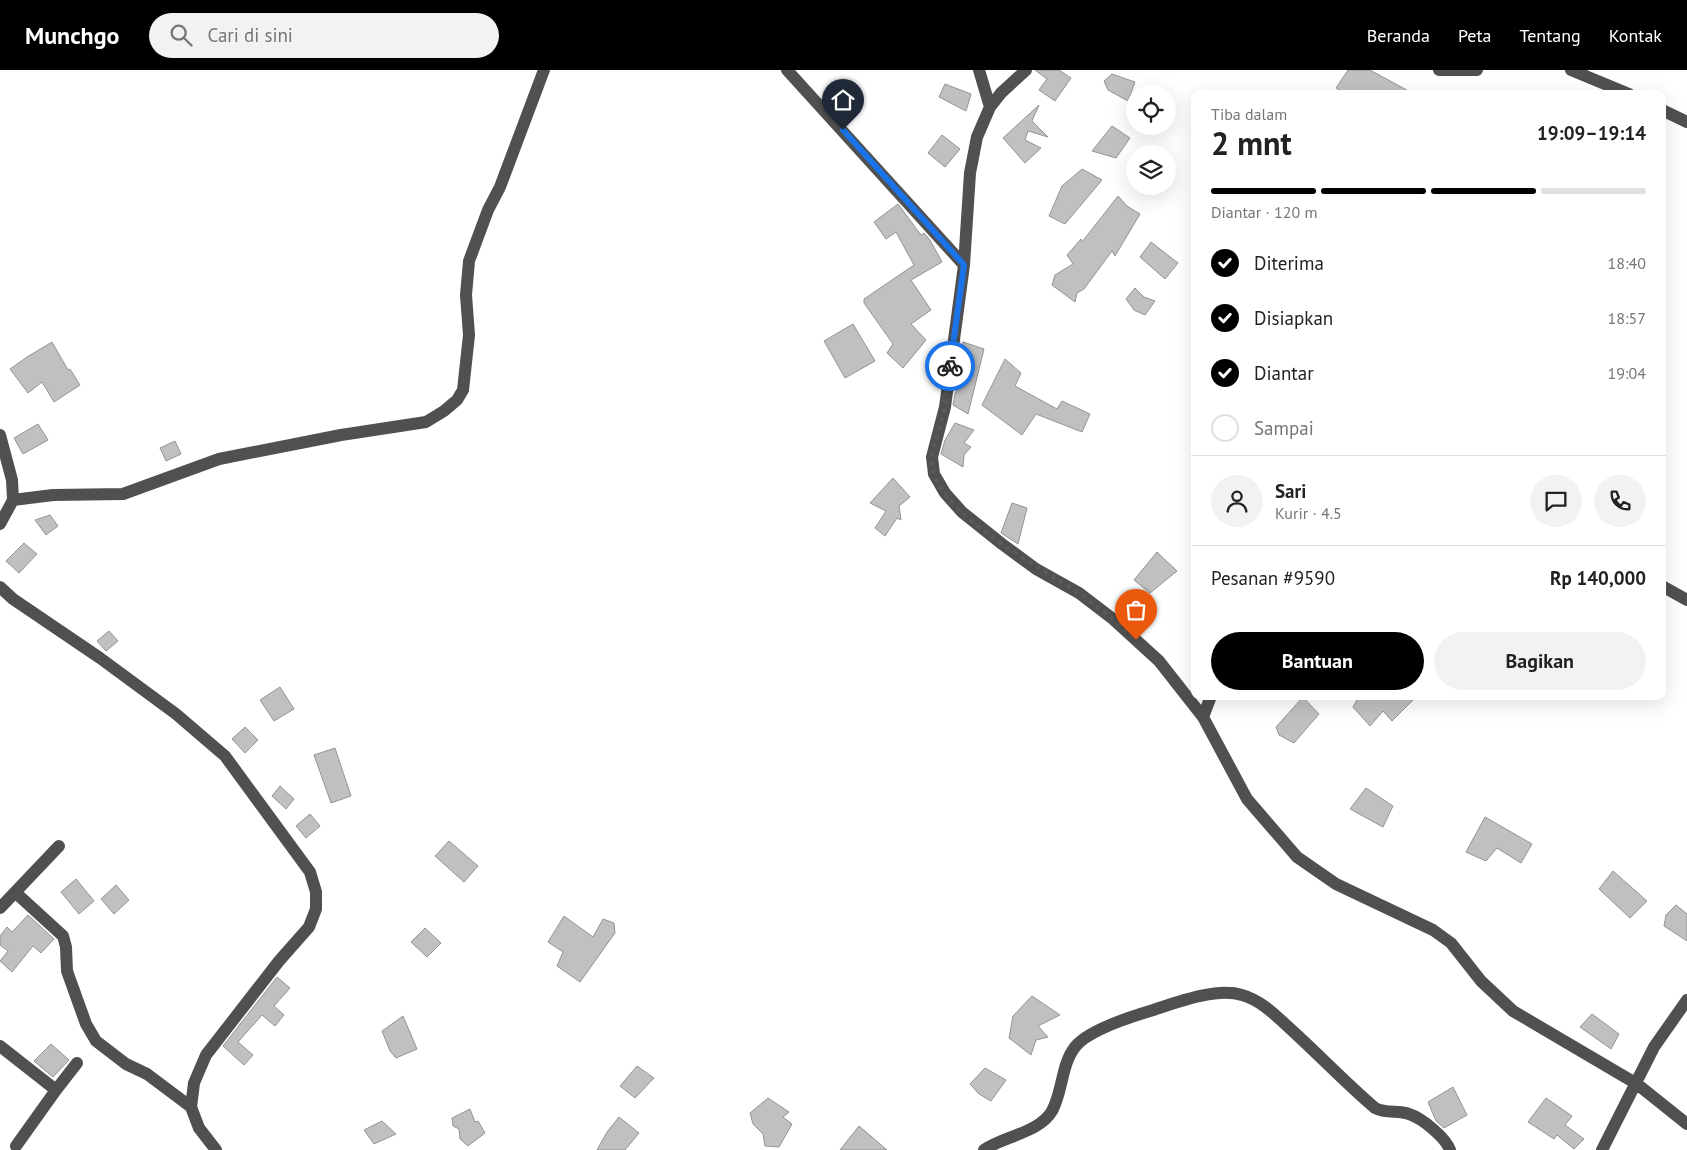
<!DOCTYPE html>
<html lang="id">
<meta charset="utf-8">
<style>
:root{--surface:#fff;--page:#f2f2f2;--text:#222;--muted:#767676;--line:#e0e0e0;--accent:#000}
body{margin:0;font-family:"PT Sans",sans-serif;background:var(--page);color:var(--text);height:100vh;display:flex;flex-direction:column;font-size:19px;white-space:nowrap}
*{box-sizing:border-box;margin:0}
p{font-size:16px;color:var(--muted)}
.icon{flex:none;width:28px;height:28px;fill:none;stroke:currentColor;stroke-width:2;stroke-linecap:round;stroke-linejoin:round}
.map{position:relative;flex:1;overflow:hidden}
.details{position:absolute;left:1191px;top:20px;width:475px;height:610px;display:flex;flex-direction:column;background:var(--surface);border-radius:10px;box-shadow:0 5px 20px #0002}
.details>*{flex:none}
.fabs{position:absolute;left:1126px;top:15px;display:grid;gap:10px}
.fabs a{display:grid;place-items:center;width:50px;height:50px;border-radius:50%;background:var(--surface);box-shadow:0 5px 20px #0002;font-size:25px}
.pin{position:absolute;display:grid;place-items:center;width:42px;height:42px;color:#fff;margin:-51px -21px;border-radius:50% 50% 50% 0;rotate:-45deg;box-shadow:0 0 5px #0007}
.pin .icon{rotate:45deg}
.courier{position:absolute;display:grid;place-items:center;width:50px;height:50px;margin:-25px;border:4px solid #1a73e8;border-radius:50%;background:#fff;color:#222;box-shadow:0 1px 6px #0007}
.headline em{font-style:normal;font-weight:700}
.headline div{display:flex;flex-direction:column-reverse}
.headline{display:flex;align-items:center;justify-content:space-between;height:85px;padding:0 20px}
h1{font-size:32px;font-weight:700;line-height:38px}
.bar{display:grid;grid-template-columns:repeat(4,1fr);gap:8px 5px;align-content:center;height:60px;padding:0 20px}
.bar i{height:6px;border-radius:4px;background:var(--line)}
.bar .active{background:var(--accent)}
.bar p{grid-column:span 4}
.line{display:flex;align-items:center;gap:12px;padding:0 20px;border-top:1px solid var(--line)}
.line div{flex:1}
.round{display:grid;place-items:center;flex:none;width:52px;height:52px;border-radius:26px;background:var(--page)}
ol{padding:0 20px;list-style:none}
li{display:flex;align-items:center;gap:15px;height:55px}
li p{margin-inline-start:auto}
li .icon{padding:5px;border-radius:50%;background:var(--accent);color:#fff;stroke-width:4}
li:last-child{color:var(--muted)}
li i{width:28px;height:28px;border:2px solid var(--line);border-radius:50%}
.action{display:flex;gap:10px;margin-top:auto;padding:10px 20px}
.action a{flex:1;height:58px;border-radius:30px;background:var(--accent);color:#fff;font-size:20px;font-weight:700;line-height:58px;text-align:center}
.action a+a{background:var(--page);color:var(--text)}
header{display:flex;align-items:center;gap:30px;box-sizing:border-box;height:70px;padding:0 25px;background:var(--accent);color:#fff}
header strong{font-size:24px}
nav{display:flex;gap:28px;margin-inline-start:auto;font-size:18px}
.search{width:350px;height:45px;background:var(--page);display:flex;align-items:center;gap:12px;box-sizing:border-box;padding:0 18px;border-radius:28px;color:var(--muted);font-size:19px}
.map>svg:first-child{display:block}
</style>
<header>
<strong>Munchgo</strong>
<div class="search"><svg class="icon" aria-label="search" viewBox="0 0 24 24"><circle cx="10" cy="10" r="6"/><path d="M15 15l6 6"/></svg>Cari di sini</div>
<nav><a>Beranda</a><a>Peta</a><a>Tentang</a><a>Kontak</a></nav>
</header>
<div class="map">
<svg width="1687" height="1080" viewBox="0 0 1687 1080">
<rect width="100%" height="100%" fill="#fff"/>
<path fill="#c0c0c0" stroke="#949494" d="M1035 0H1059L1071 8 1055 31 1039 20 1047 9Z
M1348 0H1370L1414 24H1346L1336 18Z
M1112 4 1135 12 1128 31 1108 20 1104 11Z
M945 14 971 24 966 41 939 27Z
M1039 35 1032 51 1048 67 1028 61 1025 70 1041 78 1025 93 1003 68Z
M1112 56 1130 68 1116 88 1092 81Z
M942 65 960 79 945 97 928 83Z
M1082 99 1102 110 1065 154 1049 146 1062 116Z
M1118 126 1127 136 1140 144 1115 186 1112 181 1084 219 1077 223 1075 232 1052 215 1055 205 1073 194 1067 185 1081 169 1082 172Z
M898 134 921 165 924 163 930 170 942 192 911 210 931 240 911 254 926 270 903 298 887 283 893 274 864 233V229L914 195 896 162 886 169 874 152Z
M1151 172 1178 193 1165 209 1140 187Z
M1135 218 1144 227 1155 231 1145 245 1134 240 1126 229Z
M853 254 875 291 845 308 824 271Z
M52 272 68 300 70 299 80 315 54 332 42 312 28 323 10 299 27 287Z
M963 272 984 279 968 344 953 335 955 324 962 311 957 309Z
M1005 289 1021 303 1015 316 1057 339 1062 331 1090 344 1082 362 1036 344 1022 365 982 335Z
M955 353 974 360 964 373 971 377 964 385 963 397 941 384 945 370Z
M38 354 48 370 23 384 14 368Z
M175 371 181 384 166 391 160 378Z
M893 408 910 427 899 436 901 450 897 448 885 466 875 458 886 441 870 433Z
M1012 433 1027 438 1018 474 1001 463Z
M50 445 58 456 46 465 35 450Z
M24 473 37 484 19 503 6 491Z
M1157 482 1177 501 1150 523 1134 510Z
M109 561 118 571 106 581 97 571Z
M280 617 294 639 274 651 260 630Z
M1359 626H1417L1392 651 1383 641 1370 656 1353 637Z
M1303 627 1319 644 1294 673 1279 665 1276 657Z
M245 657 258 670 245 683 232 669Z
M335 678 351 726 331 733 314 685Z
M280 716 294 729 286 739 272 726Z
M1366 718 1393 736 1383 757 1350 739Z
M310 744 320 756 306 768 296 756Z
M1485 747 1532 774 1521 793 1497 778 1486 791 1466 782Z
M449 771 478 796 464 812 435 786Z
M1613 801 1647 831 1630 848 1599 819Z
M76 809 94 831 79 844 61 822Z
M116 815 129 830 114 844 101 829Z
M1676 835 1687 844V871L1664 856 1666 845Z
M28 845 54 869 41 883 33 876 12 902 0 891 8 881 0 875V866L7 857 12 862Z
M564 846 593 867 603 849 614 853 615 863 580 912 557 896 563 882 548 872Z
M425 858 441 873 427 887 411 872Z
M277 907 290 918 274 936 284 945 275 956 262 945 238 972 253 985 244 995 223 976Z
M1032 926 1060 945 1038 956 1048 967 1036 970 1031 985 1009 968 1013 946Z
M1592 944 1619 964 1611 979 1580 957Z
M403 946 417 979 396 988 390 981 382 961Z
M51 974 69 990 53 1007 34 991Z
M637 996 654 1008 635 1028 620 1016Z
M985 998 1006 1010 991 1031 979 1024 970 1014Z
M1453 1017 1467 1045 1444 1058 1436 1051 1428 1032Z
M768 1028 789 1042 783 1047 792 1054 779 1077 765 1076 763 1064 753 1054 750 1043Z
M1546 1028 1572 1046 1565 1055 1584 1069 1574 1079 1557 1065 1554 1069 1528 1052Z
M470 1039 475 1052 478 1051 485 1063 468 1076 460 1069 459 1059 453 1056 452 1048Z
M619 1047 639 1063 625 1080H597L607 1062Z
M382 1051 396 1064 374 1074 364 1060Z
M859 1056 872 1067 887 1080H840Z"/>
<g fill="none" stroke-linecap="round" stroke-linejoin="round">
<path stroke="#505050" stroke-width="12" d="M787 0 964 195
M979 0 990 37
M1026 0 1001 23 990 37 977 67 970 103 964 195 945 337 932 387 934 404 945 423 962 442 1002 474 1036 499 1079 523 1113 549 1159 591 1203 647 1247 729 1297 787 1336 814 1433 860 1451 873 1481 911 1513 941 1637 1014 1687 1054
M1439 0H1477
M1571 0 1629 24
M1662 40 1687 52
M0 365 12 410 13 430 0 454
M13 430 53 425 123 424 219 389 341 365 426 352 444 341 457 330 463 320 469 265 466 225 469 191 488 140 500 117 544 0
M1662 516 1687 530
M0 517 13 529 100 588 176 644 225 686 310 802 316 822V839L309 857 279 891 206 985 194 1013 191 1037
M1203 647 1211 626
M16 823 63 866 66 877 67 901 86 954 96 971 126 994 147 1004 191 1037 199 1058 216 1080
M0 838 59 776
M0 976 56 1020 77 993
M16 1076 56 1020
M984 1080C1004 1066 1039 1063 1052 1041 1063 1021 1061 995 1075 977 1088 960 1130 947 1150 941 1175 933 1216 917 1242 925 1264 931 1281 951 1297 965 1323 989 1348 1015 1375 1038 1386 1044 1398 1040 1409 1044 1422 1048 1446 1068 1450 1080
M1602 1080 1654 977 1687 930"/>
</g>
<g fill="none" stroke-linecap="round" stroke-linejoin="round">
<path stroke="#595959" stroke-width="5" stroke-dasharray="0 9" d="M950 296C948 309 947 323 945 337 941 358 927 383 934 404 950 451 1041 497 1080 524 1100 538 1118 553 1136 570"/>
<path stroke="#1a73e8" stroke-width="6" d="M843 60 964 195 950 296"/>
</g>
</svg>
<div class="fabs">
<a><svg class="icon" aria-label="locate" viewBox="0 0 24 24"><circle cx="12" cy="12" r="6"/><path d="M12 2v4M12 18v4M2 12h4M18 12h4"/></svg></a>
<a><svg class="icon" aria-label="layers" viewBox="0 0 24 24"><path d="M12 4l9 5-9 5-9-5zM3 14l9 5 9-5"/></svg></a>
</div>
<div class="pin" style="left:1136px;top:570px;background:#ea580c"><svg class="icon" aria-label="bag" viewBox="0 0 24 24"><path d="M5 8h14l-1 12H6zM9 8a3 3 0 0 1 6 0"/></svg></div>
<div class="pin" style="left:843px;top:60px;background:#1f2937"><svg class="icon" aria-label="home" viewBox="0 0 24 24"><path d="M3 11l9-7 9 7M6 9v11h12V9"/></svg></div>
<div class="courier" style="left:950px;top:296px"><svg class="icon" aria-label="bike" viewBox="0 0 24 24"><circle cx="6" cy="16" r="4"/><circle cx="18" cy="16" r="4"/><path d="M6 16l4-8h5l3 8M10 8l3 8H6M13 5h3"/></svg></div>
<section class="details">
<div class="headline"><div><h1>2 mnt</h1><p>Tiba dalam</p></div><em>19:09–19:14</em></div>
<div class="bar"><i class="active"></i><i class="active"></i><i class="active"></i><i></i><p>Diantar · 120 m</p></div>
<ol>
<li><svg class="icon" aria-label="check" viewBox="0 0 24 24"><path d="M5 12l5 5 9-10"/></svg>Diterima<p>18:40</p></li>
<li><svg class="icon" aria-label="check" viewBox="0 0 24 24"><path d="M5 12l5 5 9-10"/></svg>Disiapkan<p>18:57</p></li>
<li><svg class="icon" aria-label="check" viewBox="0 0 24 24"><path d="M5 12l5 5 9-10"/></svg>Diantar<p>19:04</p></li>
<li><i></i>Sampai</li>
</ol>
<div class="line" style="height:90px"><a class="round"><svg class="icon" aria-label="person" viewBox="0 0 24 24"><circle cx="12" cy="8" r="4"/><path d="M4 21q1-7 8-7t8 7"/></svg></a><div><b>Sari</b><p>Kurir · 4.5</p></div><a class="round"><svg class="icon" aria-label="chat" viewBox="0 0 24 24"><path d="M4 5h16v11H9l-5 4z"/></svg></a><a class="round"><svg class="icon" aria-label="phone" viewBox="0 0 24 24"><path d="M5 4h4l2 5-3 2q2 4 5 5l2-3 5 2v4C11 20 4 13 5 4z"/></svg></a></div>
<div class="line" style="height:65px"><div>Pesanan #9590</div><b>Rp 140,000</b></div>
<div class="action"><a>Bantuan</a><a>Bagikan</a></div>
</section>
</div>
